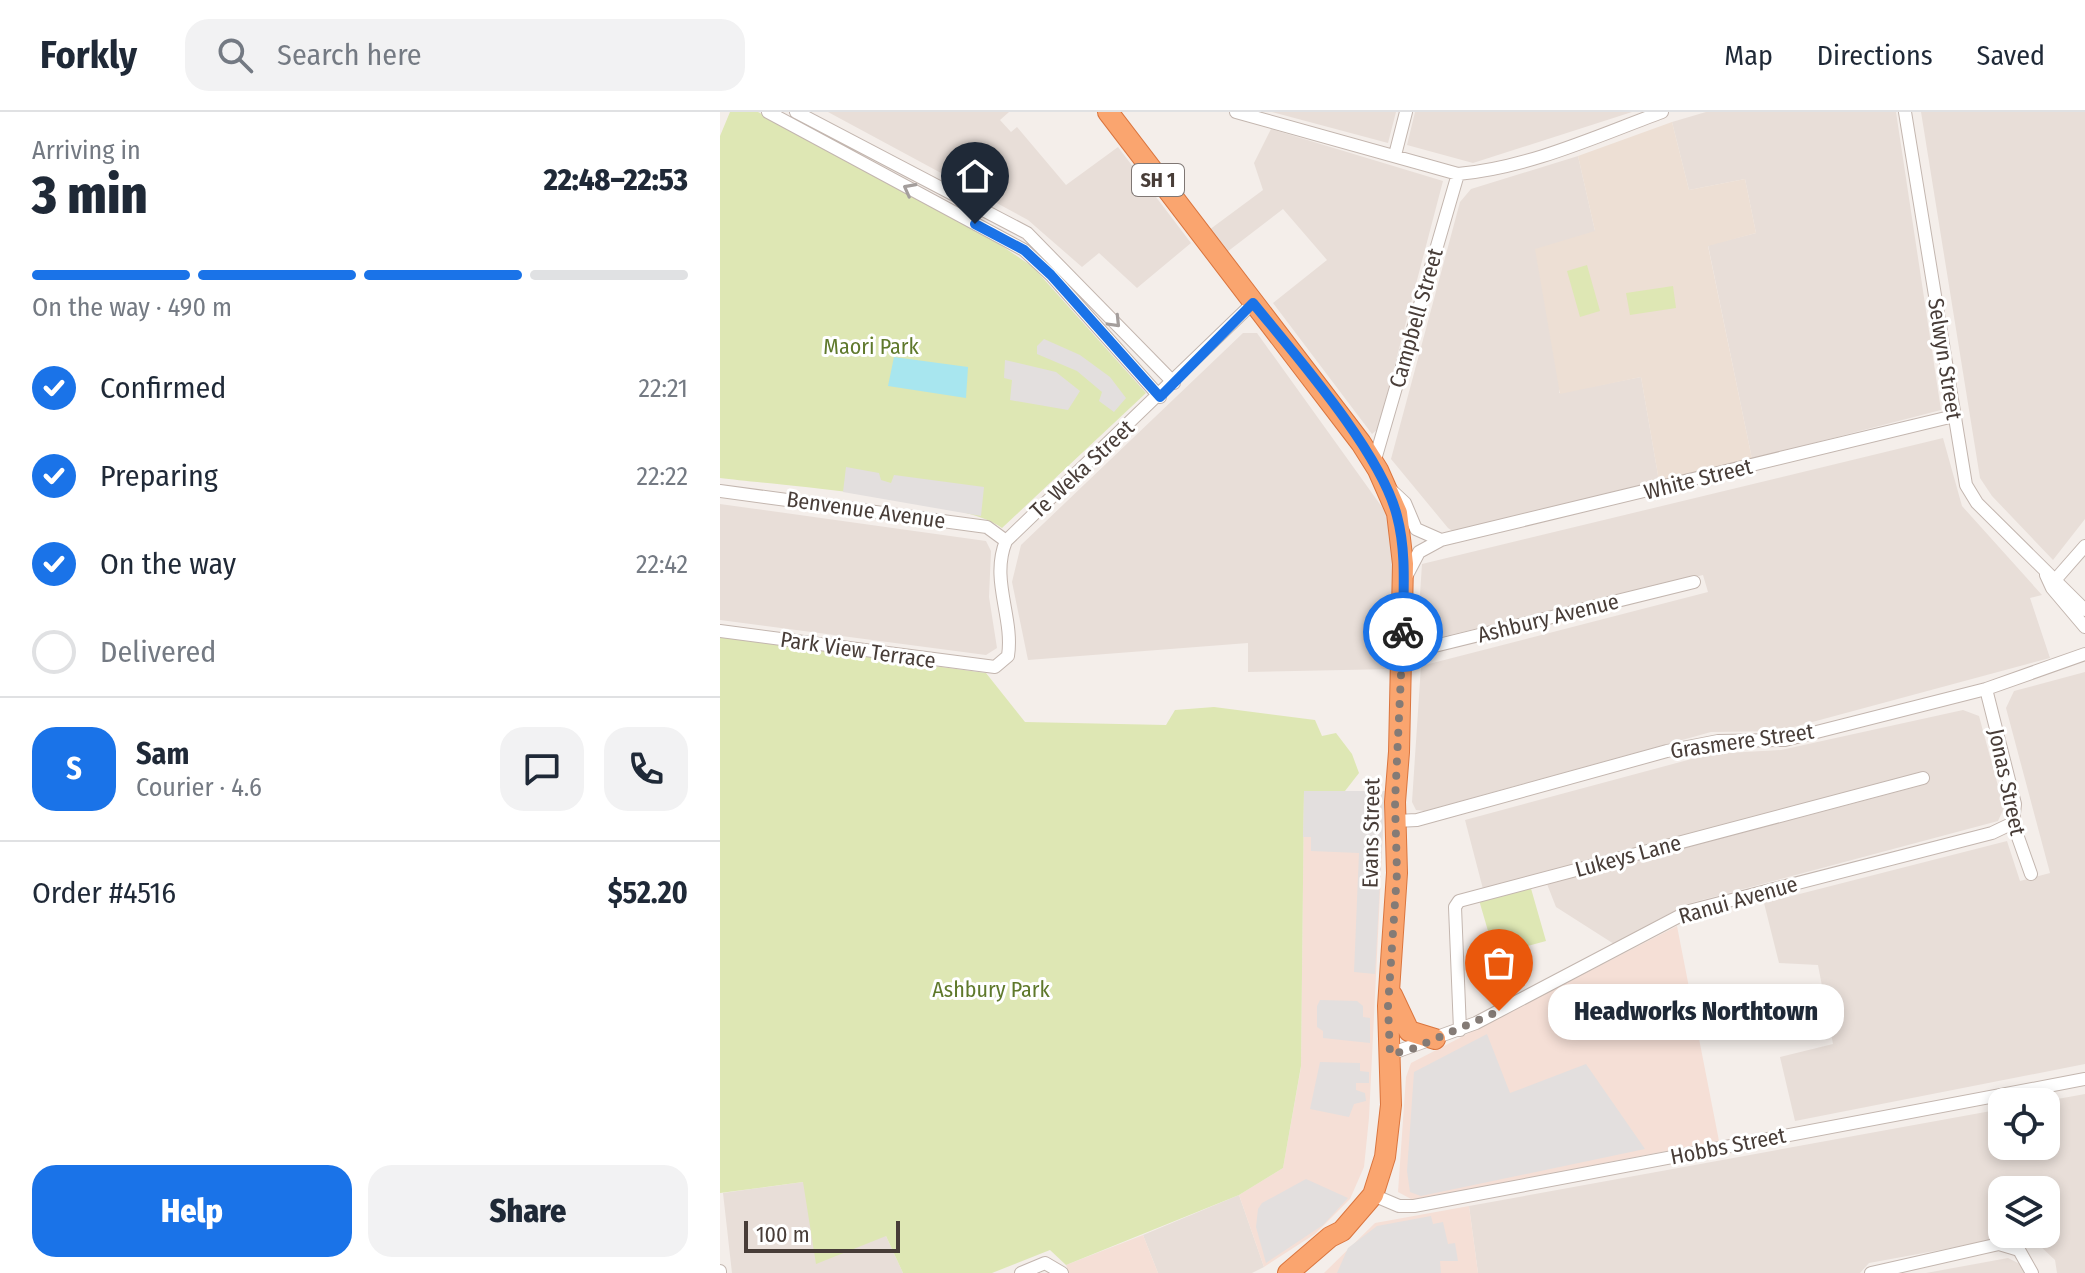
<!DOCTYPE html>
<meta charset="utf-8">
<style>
:root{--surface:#fff;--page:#f2f2f3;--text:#1f2937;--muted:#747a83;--line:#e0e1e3;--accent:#1a73e8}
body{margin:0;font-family:"Fira Sans Condensed",sans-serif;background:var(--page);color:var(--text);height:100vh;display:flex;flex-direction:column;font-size:30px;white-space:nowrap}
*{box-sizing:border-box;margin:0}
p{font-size:26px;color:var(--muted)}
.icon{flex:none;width:44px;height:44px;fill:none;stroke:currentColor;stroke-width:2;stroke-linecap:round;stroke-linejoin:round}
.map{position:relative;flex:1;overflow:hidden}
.details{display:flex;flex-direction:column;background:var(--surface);width:720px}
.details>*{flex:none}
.fabs{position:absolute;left:1268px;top:976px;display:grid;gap:16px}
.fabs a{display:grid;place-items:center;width:72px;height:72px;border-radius:16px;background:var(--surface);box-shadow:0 4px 12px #0003;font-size:40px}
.scale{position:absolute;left:24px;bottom:20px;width:156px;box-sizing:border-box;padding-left:8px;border:4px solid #483d38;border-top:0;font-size:22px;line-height:28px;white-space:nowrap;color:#483d38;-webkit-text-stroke:6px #fff;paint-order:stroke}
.pin{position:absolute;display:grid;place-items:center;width:68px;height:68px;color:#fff;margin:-82px -34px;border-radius:50% 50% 50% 0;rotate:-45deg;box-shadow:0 0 8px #0007}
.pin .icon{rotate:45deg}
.courier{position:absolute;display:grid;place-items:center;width:80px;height:80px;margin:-40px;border:6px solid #1a73e8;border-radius:50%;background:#fff;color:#222;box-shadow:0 2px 10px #0007}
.bubble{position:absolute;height:56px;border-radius:24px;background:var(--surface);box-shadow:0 4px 12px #0003;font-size:26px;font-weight:800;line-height:56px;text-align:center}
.overview em{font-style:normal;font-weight:800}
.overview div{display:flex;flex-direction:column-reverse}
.overview{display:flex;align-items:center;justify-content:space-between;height:136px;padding:0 32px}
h1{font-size:52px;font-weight:800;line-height:60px}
.bar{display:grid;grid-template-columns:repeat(4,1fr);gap:12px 8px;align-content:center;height:96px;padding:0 32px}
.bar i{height:10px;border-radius:6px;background:var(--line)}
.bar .on{background:var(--accent)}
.bar p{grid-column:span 4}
.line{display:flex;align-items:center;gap:20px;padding:0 32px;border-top:2px solid var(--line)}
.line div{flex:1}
.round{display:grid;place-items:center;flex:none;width:84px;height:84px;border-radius:24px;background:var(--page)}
ol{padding:0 32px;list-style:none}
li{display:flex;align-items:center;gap:24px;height:88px}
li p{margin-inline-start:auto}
li .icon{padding:8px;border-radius:50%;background:var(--accent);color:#fff;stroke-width:4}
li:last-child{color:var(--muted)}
li i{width:44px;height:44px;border:4px solid var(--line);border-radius:50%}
.cta{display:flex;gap:16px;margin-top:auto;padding:16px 32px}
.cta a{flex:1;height:92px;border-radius:24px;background:var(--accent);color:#fff;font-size:32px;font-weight:800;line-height:92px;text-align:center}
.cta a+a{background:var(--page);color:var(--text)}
header{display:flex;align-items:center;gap:48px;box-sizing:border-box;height:112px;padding:0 40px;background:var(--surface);border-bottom:2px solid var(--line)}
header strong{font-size:38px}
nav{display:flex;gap:44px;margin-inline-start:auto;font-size:28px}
.search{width:560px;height:72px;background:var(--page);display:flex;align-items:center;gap:20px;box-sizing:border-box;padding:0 28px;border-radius:24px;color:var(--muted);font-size:30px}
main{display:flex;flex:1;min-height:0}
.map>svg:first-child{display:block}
</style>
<header>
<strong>Forkly</strong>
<div class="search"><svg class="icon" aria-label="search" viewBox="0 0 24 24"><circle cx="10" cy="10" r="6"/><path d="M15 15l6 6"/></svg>Search here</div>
<nav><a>Map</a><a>Directions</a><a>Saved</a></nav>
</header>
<main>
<section class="details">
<div class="overview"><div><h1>3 min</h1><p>Arriving in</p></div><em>22:48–22:53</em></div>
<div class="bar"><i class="on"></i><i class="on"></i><i class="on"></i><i></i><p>On the way · 490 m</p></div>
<ol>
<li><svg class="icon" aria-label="check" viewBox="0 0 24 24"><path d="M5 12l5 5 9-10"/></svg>Confirmed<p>22:21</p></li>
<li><svg class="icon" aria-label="check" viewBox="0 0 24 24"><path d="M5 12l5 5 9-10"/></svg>Preparing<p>22:22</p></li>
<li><svg class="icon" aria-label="check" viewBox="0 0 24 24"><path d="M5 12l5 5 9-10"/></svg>On the way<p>22:42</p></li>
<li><i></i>Delivered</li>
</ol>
<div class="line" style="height:144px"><b class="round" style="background:var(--accent);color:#fff">S</b><div><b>Sam</b><p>Courier · 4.6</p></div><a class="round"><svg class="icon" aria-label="chat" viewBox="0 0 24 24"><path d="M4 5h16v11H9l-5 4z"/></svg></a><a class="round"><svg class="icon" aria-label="phone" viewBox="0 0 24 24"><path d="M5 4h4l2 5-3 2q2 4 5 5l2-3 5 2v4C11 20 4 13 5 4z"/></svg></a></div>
<div class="line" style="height:104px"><div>Order #4516</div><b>$52.20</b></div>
<div class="cta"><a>Help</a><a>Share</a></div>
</section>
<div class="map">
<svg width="1365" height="1161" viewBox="0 0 1365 1161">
<rect width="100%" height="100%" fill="#f4eeea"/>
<path fill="#e8ded8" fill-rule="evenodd" d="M108 0H289L280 8 291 20 297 15 346 73 398 35 471 131 417 176 379 141 362 155 308 108Z
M552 0H676L668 31Z
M695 0H912L753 51 687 33Z
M986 0H1176L1221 298 1032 347 988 133 1036 121 1025 67 969 78 952 10Z
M1201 0H1365V407L1333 448 1272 384 1260 366Z
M551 17 723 69 658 317 652 322 553 191 607 148 563 97 507 140 489 118 543 78 534 51Z
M858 44 875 119 839 281 921 265 939 369 737 422 728 416 671 347 740 90 751 77Z
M523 221H537L667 402 673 419V557L528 560V531L308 548 292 470 301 433Z
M1223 326 1242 394 1322 483 1310 486 1330 546 1059 619 991 620 705 699 696 698 692 690 701 554 988 480 983 463 708 528 701 523 698 513 702 452Z
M0 392 266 429 271 439 269 485 277 536 266 543 0 508Z
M1365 560V952L1075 1009 1060 945 1113 932 1098 853 1059 851 1044 791 1287 729 1300 769 1330 761 1286 596 1294 579Z
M1243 598 1259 604 1284 696 1278 709 967 792 894 832 836 795 827 772 1207 672 1205 659 763 777 745 708 990 642 1061 638Z
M1365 982V1161H1337L1335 1148 1319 1133 1286 1126 1149 1151 1140 1161H758L749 1094 1282 997V1034H1326V990H1321ZM1282 1078H1326V1122H1282Z
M83 1070 166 1124 183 1161H12L3 1081Z
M519 1083 544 1155 532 1161H438L423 1123Z
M1288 1146 1308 1156V1161H1206Z"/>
<path fill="#f5dfd6" d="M584 679H665L649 1006 644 1055 630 1087 595 1122 544 1155 519 1083 563 1056 581 955Z
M957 814 999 1029 693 1088 678 1080 686 965 691 951Z
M749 1094 758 1161H604L655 1111Z
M423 1123 438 1161H349L346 1153Z"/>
<path fill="#eddfd4" d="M952 10 969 78 1025 67 1036 121 988 134 1032 347 939 369 921 265 840 282 815 137 875 119 858 44Z"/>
<path fill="#dee7b4" d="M10 0H38L276 130 313 155 426 281 282 416C245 387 56 373 0 366V24Z
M867 153 880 199 860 205 847 159Z
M953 174 956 196 910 203 906 181Z
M0 525 266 561 305 610 446 613 455 598 494 595 595 608 602 624 616 621 632 642 639 661 625 679H584L581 954 563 1056 519 1083 346 1153 330 1138 272 1161H183L166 1124 96 1152 83 1070 0 1081Z
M810 773 826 829 775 843 759 788Z"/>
<path fill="#e3dfde" d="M324 227 360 243 390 265 406 286 394 300 379 289 382 280 357 259 317 242V234Z
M285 248 336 260 360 279 348 298 290 288 292 268 284 266Z
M126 355 159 361 161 368 171 371 174 363 264 375 261 404 123 380Z
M584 679H665L655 862 634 860 639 741 591 739V725H583Z
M600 888 637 889 643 894V905L650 906V931L603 926V919L597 915V894Z
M767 922 790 981 866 952 925 1037 701 1084 690 1080 687 1059 694 960Z
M600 950 640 951V959L649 960V971H636V978L645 981 646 989 634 992 629 1005 590 997Z
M586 1067 628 1086 603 1113 546 1151 536 1115 538 1097 542 1091Z
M711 1104 713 1112 723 1110 728 1132 735 1131 738 1149H720L721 1161H617L628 1136 657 1114Z"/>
<path fill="#a8e6ef" d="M174 245 248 255 246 286 168 274Z"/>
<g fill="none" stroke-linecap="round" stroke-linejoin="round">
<g stroke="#c3b6af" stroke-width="14">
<path id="minor" d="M48 0 304 138 331 163 440 285
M76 0 307 121 454 271
M516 0 738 62C808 56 877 24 942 0
M1185 0 1246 373 1257 391 1365 498
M675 43 686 0
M654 351 738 62
M670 377 685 391 696 417 721 428
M0 379 267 415 286 429
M687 463 699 440 721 428 1234 304
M1326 463 1332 476 1365 515
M1336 467 1365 434
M0 519 275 555 288 544C294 505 270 468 286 429L533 191
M682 542 974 470
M1266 577 1295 692 1293 711 1311 762
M676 709 697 708 947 639 998 629 1065 628 1266 577 1365 542
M740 918 735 795 739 789 1203 666
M670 942 756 911 969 799 1272 721 1293 711
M653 1083 679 1094H694L1365 967
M0 1159V1161
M301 1161 325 1151 342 1161
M1151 1161 1279 1132 1299 1138 1312 1161"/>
</g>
<g stroke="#da753e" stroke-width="22">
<path id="highway" d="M388 0 641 331 658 358 677 401 683 452 679 640 675 690 677 761 668 894 671 993 665 1045 653 1083 622 1119 610 1125 568 1161
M672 883 689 919 715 927"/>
</g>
<use href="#minor" stroke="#fff" stroke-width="12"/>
<use href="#highway" stroke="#faa56f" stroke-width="20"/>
</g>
<defs><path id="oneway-chevron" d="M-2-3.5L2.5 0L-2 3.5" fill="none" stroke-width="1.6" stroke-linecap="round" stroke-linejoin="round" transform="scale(2)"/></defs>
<g stroke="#a49e9c">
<use href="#oneway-chevron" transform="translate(189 77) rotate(-152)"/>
<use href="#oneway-chevron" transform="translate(395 210) rotate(46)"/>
</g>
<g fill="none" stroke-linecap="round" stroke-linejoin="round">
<path stroke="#847b76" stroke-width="8" stroke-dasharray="0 14.4" d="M683 520 675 690 677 761 668 894 670 942 690 938 779 899"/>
<path stroke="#1a73e8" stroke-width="10" d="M255 112 304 138 331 163 440 285 533 191C576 244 661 340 677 404 687 441 683 482 683 520"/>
</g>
<g text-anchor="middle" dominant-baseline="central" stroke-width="6" stroke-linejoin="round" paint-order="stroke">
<rect fill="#fff" stroke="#7f7774" stroke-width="2" x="412" y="52" width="52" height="32" rx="6"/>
<g font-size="20" font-weight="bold" fill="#483d38">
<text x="438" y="68">SH 1</text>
</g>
<g font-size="22" fill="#483d38" stroke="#fff">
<text transform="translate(696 206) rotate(-74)">Campbell Street</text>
<text transform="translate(1225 247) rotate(81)">Selwyn Street</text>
<text transform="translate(362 357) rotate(-43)">Te Weka Street</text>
<text transform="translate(978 367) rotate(-14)">White Street</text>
<text transform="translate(146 398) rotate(8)">Benvenue Avenue</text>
<text transform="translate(828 506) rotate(-14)">Ashbury Avenue</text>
<text transform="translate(138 538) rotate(8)">Park View Terrace</text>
<text transform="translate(1022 629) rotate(-8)">Grasmere Street</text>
<text transform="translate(1287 670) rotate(78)">Jonas Street</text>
<text transform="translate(651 721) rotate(-89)">Evans Street</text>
<text transform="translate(908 744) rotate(-15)">Lukeys Lane</text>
<text transform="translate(1018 788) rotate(-16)">Ranui Avenue</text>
<text transform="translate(1008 1034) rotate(-11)">Hobbs Street</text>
</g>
<g font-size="22" fill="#5f792c" stroke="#fff">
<text x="151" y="234">Maori Park</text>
<text x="271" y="877">Ashbury Park</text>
</g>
</g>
</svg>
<div class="fabs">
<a><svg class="icon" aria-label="locate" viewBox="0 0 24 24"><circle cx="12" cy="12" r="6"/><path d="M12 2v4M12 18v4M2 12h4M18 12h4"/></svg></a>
<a><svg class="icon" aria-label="layers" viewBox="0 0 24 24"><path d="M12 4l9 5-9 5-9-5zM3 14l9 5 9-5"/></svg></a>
</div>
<div class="scale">100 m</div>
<div class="pin" style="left:779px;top:899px;background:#ea580c"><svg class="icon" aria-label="bag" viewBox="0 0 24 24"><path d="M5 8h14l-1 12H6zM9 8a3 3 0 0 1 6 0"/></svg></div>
<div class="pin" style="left:255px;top:112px;background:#1f2937"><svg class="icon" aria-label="home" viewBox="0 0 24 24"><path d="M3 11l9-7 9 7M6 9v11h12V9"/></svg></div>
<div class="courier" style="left:683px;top:520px"><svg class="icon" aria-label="bike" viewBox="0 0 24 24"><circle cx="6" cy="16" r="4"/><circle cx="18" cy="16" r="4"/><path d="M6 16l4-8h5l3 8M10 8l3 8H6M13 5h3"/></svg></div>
<div class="bubble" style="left:828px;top:872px;width:296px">Headworks Northtown</div>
</div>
</main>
